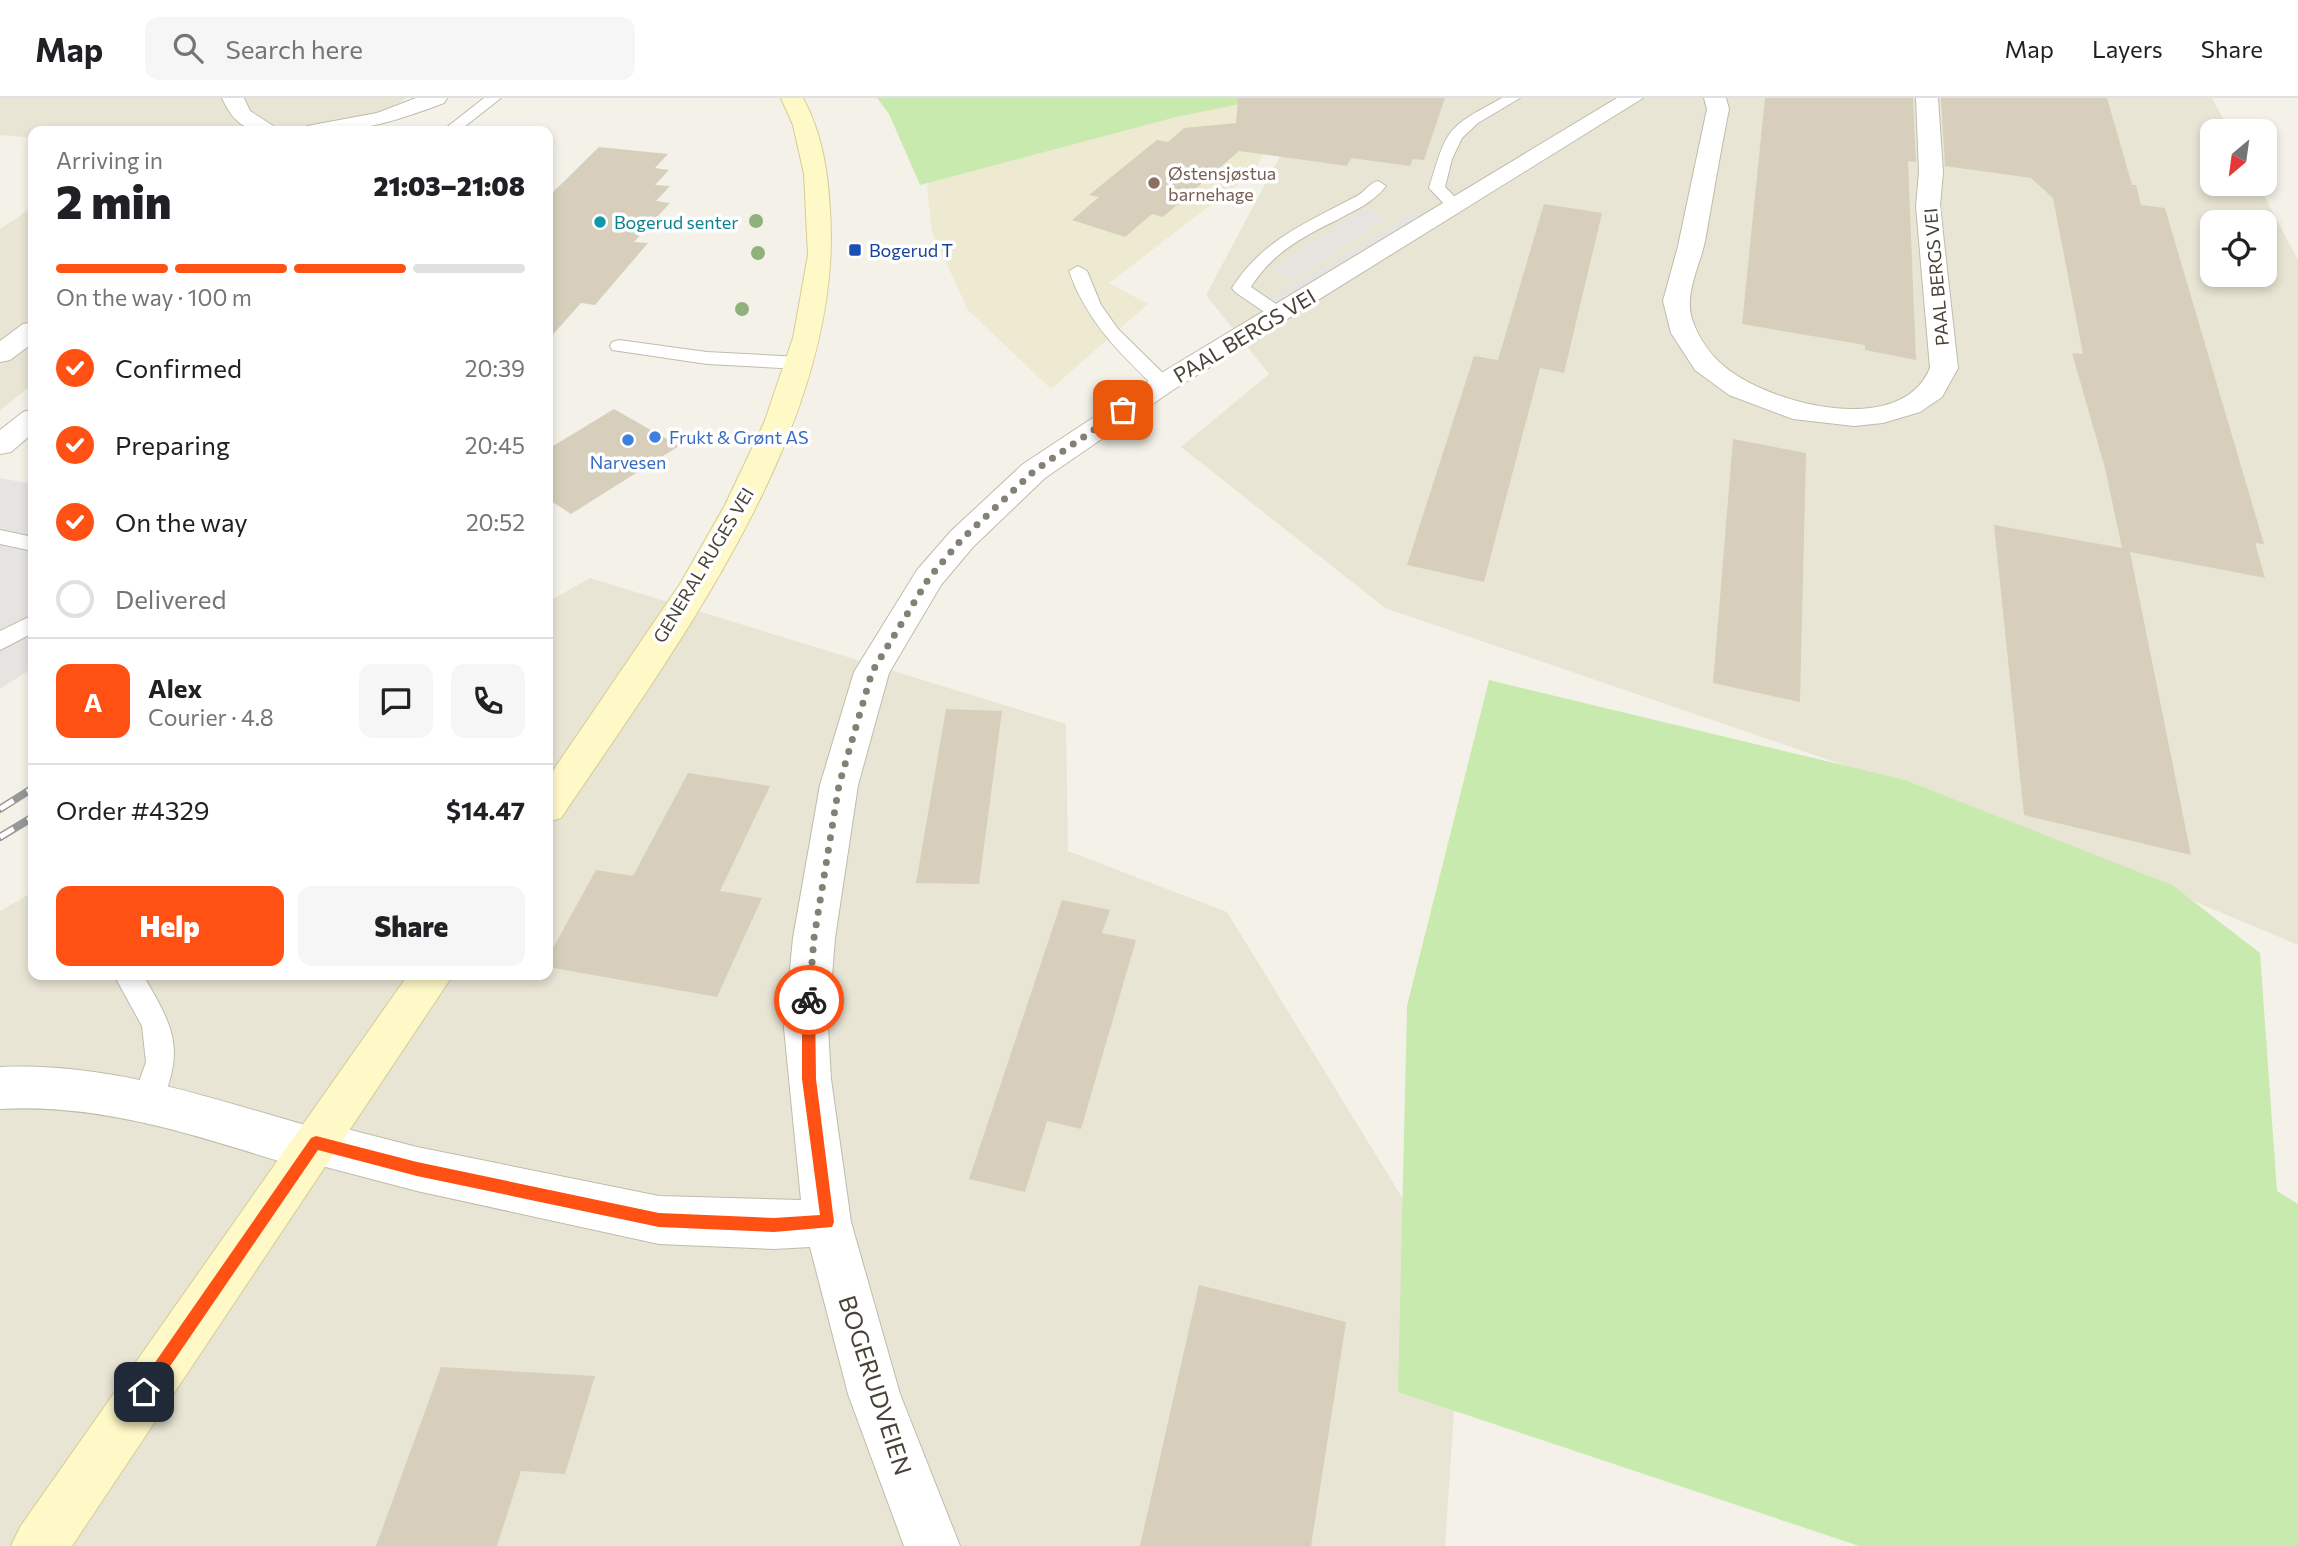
<!DOCTYPE html>
<meta charset="utf-8">
<style>
:root{--surface:#fff;--page:#f6f6f6;--text:#202124;--muted:#757577;--line:#e0e0e0;--accent:#ff5114}
body{margin:0;font-family:Commissioner,sans-serif;background:var(--page);color:var(--text);height:100vh;display:flex;flex-direction:column;font-size:26px;white-space:nowrap}
*{box-sizing:border-box;margin:0}
p{font-size:23px;color:var(--muted)}
.icon{flex:none;width:38px;height:38px;fill:none;stroke:currentColor;stroke-width:2;stroke-linecap:round;stroke-linejoin:round}
.map{position:relative;flex:1;overflow:hidden}
.panel{position:absolute;left:28px;top:28px;width:525px;height:854px;display:flex;flex-direction:column;background:var(--surface);border-radius:14px;box-shadow:0 4px 10px #0003}
.panel>*{flex:none}
.needle{width:46px;rotate:209deg}
.fabs{position:absolute;left:2200px;top:21px;display:grid;gap:14px}
.fabs a{display:grid;place-items:center;width:77px;height:77px;border-radius:14px;background:var(--surface);box-shadow:0 4px 10px #0003;font-size:35px}
.pin{position:absolute;display:grid;place-items:center;width:60px;height:60px;color:#fff;margin:-30px;border-radius:14px;box-shadow:0 4px 10px #0006}
.courier{position:absolute;display:grid;place-items:center;width:70px;height:70px;margin:-35px;border:5px solid #ff5114;border-radius:50%;background:#fff;color:#222;box-shadow:0 2px 9px #0007}
.overview em{font-style:normal;font-weight:800}
.overview div{display:flex;flex-direction:column-reverse}
.overview{display:flex;align-items:center;justify-content:space-between;height:119px;padding:0 28px}
h1{font-size:46px;font-weight:800;line-height:52px}
.bar{display:grid;grid-template-columns:repeat(4,1fr);gap:10px 7px;align-content:center;height:84px;padding:0 28px}
.bar i{height:9px;border-radius:5px;background:var(--line)}
.bar .active{background:var(--accent)}
.bar p{grid-column:span 4}
.line{display:flex;align-items:center;gap:18px;padding:0 28px;border-top:2px solid var(--line)}
.line div{flex:1}
.round{display:grid;place-items:center;flex:none;width:74px;height:74px;border-radius:14px;background:var(--page)}
ol{padding:0 28px;list-style:none}
li{display:flex;align-items:center;gap:21px;height:77px}
li p{margin-inline-start:auto}
li .icon{padding:7px;border-radius:50%;background:var(--accent);color:#fff;stroke-width:4}
li:last-child{color:var(--muted)}
li i{width:38px;height:38px;border:4px solid var(--line);border-radius:50%}
.button{display:flex;gap:14px;margin-top:auto;padding:14px 28px}
.button a{flex:1;height:80px;border-radius:14px;background:var(--accent);color:#fff;font-size:28px;font-weight:800;line-height:80px;text-align:center}
.button a+a{background:var(--page);color:var(--text)}
header{display:flex;align-items:center;gap:42px;box-sizing:border-box;height:98px;padding:0 35px;background:var(--surface);border-bottom:2px solid var(--line)}
header strong{font-size:33px}
nav{display:flex;gap:38px;margin-inline-start:auto;font-size:24px}
.search{width:490px;height:63px;background:var(--page);display:flex;align-items:center;gap:18px;box-sizing:border-box;padding:0 24px;border-radius:14px;color:var(--muted);font-size:26px}
.map>svg:first-child{display:block}
</style>
<header>
<strong>Map</strong>
<div class="search"><svg class="icon" aria-label="search" viewBox="0 0 24 24"><circle cx="10" cy="10" r="6"/><path d="M15 15l6 6"/></svg>Search here</div>
<nav><a>Map</a><a>Layers</a><a>Share</a></nav>
</header>
<div class="map">
<svg width="2298" height="1448" viewBox="0 0 2298 1448">
<rect width="100%" height="100%" fill="#f4f2e8"/>
<path fill="#e9e5d5" fill-rule="evenodd" d="M0 0H406L362 33H33V40L0 37Z
M1314 0H2212L2230 33H2212V86H2258L2298 162V847L1984 715 1385 510 1181 349 1269 276 1206 197 1310 2ZM2212 124H2264V177H2212Z
M33 109V286L0 312V131Z
M590 480 1066 626 1068 753 1227 814 1462 1197 1445 1448H0V813L33 794V877H548V504Z"/>
<path fill="#eee9d1" d="M1291 0 1254 74 1109 185 1148 206 1051 291 968 212 932 134 927 89 950 28 1129 5Z"/>
<path fill="#c9eaaf" d="M877 0H1269L1176 19 920 87 889 16Z
M1489 582 1905 682 2172 787 2260 855 2277 1093 2298 1106V1448H1859L1398 1294 1407 908Z"/>
<path fill="#e5e4e0" d="M1364 111 1385 120 1292 182 1270 173Z
M1417 114 1430 120 1284 207 1271 200Z
M0 380 33 386V570L0 591Z"/>
<path fill="#d7cfbc" d="M1238 0H1445L1424 62 1413 61 1410 68 1351 60 1347 68 1239 53 1163 119 1152 116 1125 139 1072 122 1099 99 1089 97 1157 42 1168 44 1184 30 1236 25Z
M1765 0H1913L1916 64 1908 63 1916 262 1865 252V247L1742 226Z
M1941 0H2107L2132 87H2136L2141 107 2165 110 2264 446 2255 445 2265 480 2130 454 2191 757 2024 717 1994 427 2122 450 2105 370 2072 255 2083 256 2053 100 2031 80 1945 68Z
M599 49 668 56 655 70 669 72 655 87 670 88 656 103 670 105 634 144 648 145 595 207 581 205 548 242V99Z
M1544 106 1602 115 1564 275 1540 270 1484 484 1407 467 1474 258 1498 262Z
M614 311 679 348 571 416 548 401V351Z
M1733 341 1806 355 1800 604 1713 585Z
M946 611 1002 613 979 786 916 785Z
M688 675 770 688 720 793 762 800 717 899 548 869V859L596 772 633 778Z
M1062 802 1110 812 1102 835 1136 842 1081 1031 1047 1023 1025 1094 969 1081Z
M1199 1187 1346 1224 1311 1448H1140Z
M441 1269 595 1278 565 1376 521 1373 497 1448H376Z"/>
<g fill="none" stroke-linecap="round" stroke-linejoin="round">
<g stroke="#c0bbaa" stroke-width="2">
<path id="lane" d="M484 0H501L459 33H442Z
M1502 0H1520L1478 25 1462 40 1452 61 1445 89 1464 108 1456 113 1450 112 1429 90C1448 29 1445 31 1502 0Z
M1378 83 1386 88C1373 105 1355 112 1337 122 1303 138 1271 156 1251 189L1285 212 1288 216 1285 220H1273L1235 194 1232 190C1262 142 1308 124 1357 98 1365 94 1369 85 1378 83Z
M1078 168 1087 173 1101 207 1118 231 1170 282 1173 286 1170 290H1156C1119 255 1086 222 1069 173Z
M619 242 707 254 800 259 810 265 800 271 707 266 612 252 610 248 612 244Z
M0 432 33 439V453L0 446Z
M33 517V535L0 552V533Z
M114 877H143C176 933 185 952 158 1014L147 1018 136 1014 132 1004 146 964 142 928Z"/>
</g>
<g stroke="#c0bbaa" stroke-width="2">
<path id="street" d="M222 0H244L250 13 281 33C249 34 236 30 222 0Z
M416 0H447L444 5C394 24 358 35 304 33L307 28 377 15Z
M1617 0H1643L1173 292 1045 380 973 449 941 487 889 575 858 687 835 840 828 930 831 981 851 1124 900 1296 960 1448H904L848 1296 810 1149 774 1151 659 1146 417 1093 322 1068 311 1073C208 1042 109 1005 0 1011V969C106 964 204 998 305 1027L316 1023 417 1049 659 1098 801 1102 784 930 793 840 820 687 854 574 917 472 951 433 1023 366 1153 280Z
M1704 0H1726L1729 11C1720 55 1713 99 1705 143 1700 168 1684 195 1692 221 1698 239 1710 257 1725 269 1770 306 1901 341 1930 270L1916 108 1919 74 1916 0H1938L1943 74 1940 108 1958 270 1942 299 1920 314 1883 325 1854 328 1793 321 1729 297 1695 272 1671 235 1663 203 1678 148 1707 11Z
M33 224V245L10 262 0 264V243L23 226Z
M33 311V335L11 354 0 356V332L23 314Z"/>
</g>
<g stroke="#d6cc96" stroke-width="2">
<path id="secondary" d="M781 0H803C822 35 828 73 830 112 845 326 676 549 561 720L548 724V680L680 486 724 409 764 325 793 240 808 157 804 76 793 27Z
M408 877H453L72 1448H11L20 1429Z"/>
</g>
<use href="#lane" fill="#fff" fill-rule="evenodd"/>
<use href="#street" fill="#fff" fill-rule="evenodd"/>
<use href="#secondary" fill="#fff8c7" fill-rule="evenodd"/>
<g stroke="#979797" stroke-width="8">
<path id="rail" d="M0 711 33 690
M0 739 33 719"/>
</g>
<use href="#rail" stroke="#fff" stroke-width="5" stroke-dasharray="16" stroke-linecap="butt"/>
</g>
<g fill="#8fb27d">
<circle cx="756" cy="123" r="7"/>
<circle cx="758" cy="155" r="7"/>
<circle cx="742" cy="211" r="7"/>
</g>
<path fill="#ff5114" d="M809 896 815 902 816 981 834 1124 832 1129 774 1134 659 1129 417 1078 318 1052 149 1299H138V1289L311 1040 316 1038 417 1064 659 1115 774 1120 820 1117 802 981V902Z"/>
<g fill="none" stroke-linecap="round" stroke-linejoin="round">
<path stroke="#848074" stroke-width="7" stroke-dasharray="0 12.6" d="M809 902 814 840 839 687 872 574 929 480 961 442 1034 373 1123 312"/>
</g>
<circle fill="#8d6e63" stroke="#fff" stroke-width="2.5" cx="1154" cy="85" r="7"/>
<circle fill="#0f9aa8" stroke="#fff" stroke-width="2.5" cx="600" cy="124" r="7"/>
<rect fill="#1a4fb4" stroke="#fff" stroke-width="2.5" x="848" y="145" width="14" height="14" rx="3.5"/>
<g fill="#3f7fe0" stroke="#fff" stroke-width="2.5">
<circle cx="655" cy="339" r="7"/>
<circle cx="628" cy="342" r="7"/>
</g>
<g text-anchor="middle" dominant-baseline="central" stroke-width="7" stroke-linejoin="round" paint-order="stroke">
<g font-size="18" fill="#785e54" stroke="#fff" text-anchor="start">
<text x="1168" y="75">Østensjøstua<tspan x="1168" dy="21">barnehage</tspan></text>
</g>
<g font-size="18" fill="#0d838f" stroke="#fff" text-anchor="start">
<text x="614" y="124">Bogerud senter</text>
</g>
<g font-size="18" fill="#164399" stroke="#fff" text-anchor="start">
<text x="869" y="152">Bogerud T</text>
</g>
<g font-size="18" fill="#484336" stroke="#fff">
<text transform="translate(1936 179) rotate(-95)">PAAL BERGS VEI</text>
<text transform="translate(703 467) rotate(-59)">GENERAL RUGES VEI</text>
</g>
<g font-size="18" fill="#366cbe" stroke="#fff" text-anchor="start">
<text x="669" y="339">Frukt &amp; Grønt AS</text>
<text x="628" y="364" text-anchor="middle">Narvesen</text>
</g>
<g font-size="21" fill="#484336" stroke="#fff">
<text transform="translate(1244 237) rotate(-31)">PAAL BERGS VEI</text>
</g>
<g font-size="24" fill="#484336" stroke="#fff">
<text transform="translate(876 1287) rotate(72)">BOGERUDVEIEN</text>
</g>
</g>
</svg>
<div class="fabs">
<a><svg class="needle" viewBox="-14 -14 28 28"><path d="M0-13l5 13h-10z" fill="#e53935"/><path d="M0 13l5-13h-10z" fill="#757577"/></svg></a>
<a><svg class="icon" aria-label="locate" viewBox="0 0 24 24"><circle cx="12" cy="12" r="6"/><path d="M12 2v4M12 18v4M2 12h4M18 12h4"/></svg></a>
</div>
<div class="pin" style="left:1123px;top:312px;background:#ea580c"><svg class="icon" aria-label="bag" viewBox="0 0 24 24"><path d="M5 8h14l-1 12H6zM9 8a3 3 0 0 1 6 0"/></svg></div>
<div class="pin" style="left:144px;top:1294px;background:#1f2937"><svg class="icon" aria-label="home" viewBox="0 0 24 24"><path d="M3 11l9-7 9 7M6 9v11h12V9"/></svg></div>
<div class="courier" style="left:809px;top:902px"><svg class="icon" aria-label="bike" viewBox="0 0 24 24"><circle cx="6" cy="16" r="4"/><circle cx="18" cy="16" r="4"/><path d="M6 16l4-8h5l3 8M10 8l3 8H6M13 5h3"/></svg></div>
<section class="panel">
<div class="overview"><div><h1>2 min</h1><p>Arriving in</p></div><em>21:03–21:08</em></div>
<div class="bar"><i class="active"></i><i class="active"></i><i class="active"></i><i></i><p>On the way · 100 m</p></div>
<ol>
<li><svg class="icon" aria-label="check" viewBox="0 0 24 24"><path d="M5 12l5 5 9-10"/></svg>Confirmed<p>20:39</p></li>
<li><svg class="icon" aria-label="check" viewBox="0 0 24 24"><path d="M5 12l5 5 9-10"/></svg>Preparing<p>20:45</p></li>
<li><svg class="icon" aria-label="check" viewBox="0 0 24 24"><path d="M5 12l5 5 9-10"/></svg>On the way<p>20:52</p></li>
<li><i></i>Delivered</li>
</ol>
<div class="line" style="height:126px"><b class="round" style="background:var(--accent);color:#fff">A</b><div><b>Alex</b><p>Courier · 4.8</p></div><a class="round"><svg class="icon" aria-label="chat" viewBox="0 0 24 24"><path d="M4 5h16v11H9l-5 4z"/></svg></a><a class="round"><svg class="icon" aria-label="phone" viewBox="0 0 24 24"><path d="M5 4h4l2 5-3 2q2 4 5 5l2-3 5 2v4C11 20 4 13 5 4z"/></svg></a></div>
<div class="line" style="height:91px"><div>Order #4329</div><b>$14.47</b></div>
<div class="button"><a>Help</a><a>Share</a></div>
</section>
</div>
